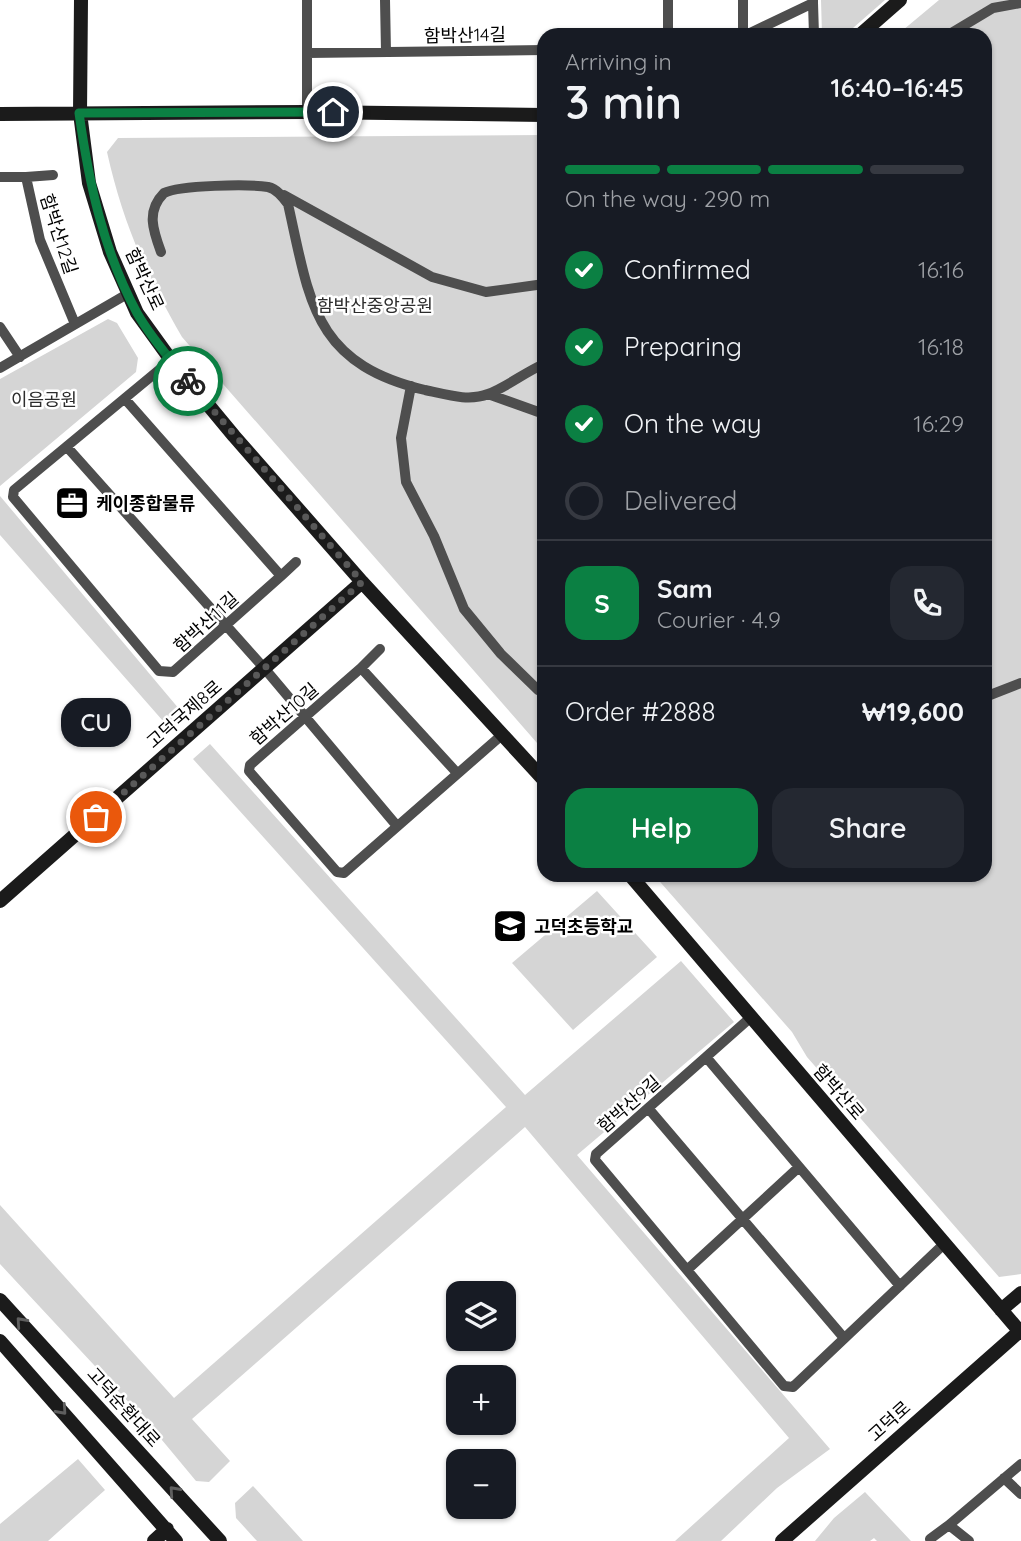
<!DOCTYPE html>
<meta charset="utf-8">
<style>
:root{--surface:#171b24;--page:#242831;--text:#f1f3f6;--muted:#9ea1a6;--line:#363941;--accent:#0b8043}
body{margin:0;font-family:Quicksand,"Noto Sans KR",sans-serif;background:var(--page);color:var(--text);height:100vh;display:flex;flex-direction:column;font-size:26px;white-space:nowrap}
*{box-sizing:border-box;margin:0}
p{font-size:23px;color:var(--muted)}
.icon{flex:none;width:38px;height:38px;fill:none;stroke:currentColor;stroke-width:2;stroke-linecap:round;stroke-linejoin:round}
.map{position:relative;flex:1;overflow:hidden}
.sheet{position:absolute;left:537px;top:28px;width:455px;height:854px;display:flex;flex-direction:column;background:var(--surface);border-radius:21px;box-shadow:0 2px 5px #0004}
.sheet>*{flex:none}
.controls{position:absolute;left:446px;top:1281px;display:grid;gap:14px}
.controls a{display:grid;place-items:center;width:70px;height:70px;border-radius:14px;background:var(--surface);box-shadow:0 2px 5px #0004;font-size:35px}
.pin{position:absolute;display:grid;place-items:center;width:60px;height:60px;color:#fff;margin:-30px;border:4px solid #fff;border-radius:50%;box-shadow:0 2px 7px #0007}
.courier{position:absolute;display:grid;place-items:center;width:70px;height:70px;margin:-35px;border:5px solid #0b8043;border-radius:50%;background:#fff;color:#222;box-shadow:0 2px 9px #0007}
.bubble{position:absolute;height:49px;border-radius:21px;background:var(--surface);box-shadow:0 2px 5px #0004;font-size:23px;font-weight:600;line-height:49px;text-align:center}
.summary em{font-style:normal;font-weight:600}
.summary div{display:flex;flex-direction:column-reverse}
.summary{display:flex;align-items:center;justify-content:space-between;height:119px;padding:0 28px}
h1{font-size:46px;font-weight:600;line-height:52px}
.bar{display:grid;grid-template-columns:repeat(4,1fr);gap:10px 7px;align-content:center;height:84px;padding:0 28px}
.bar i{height:9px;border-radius:5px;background:var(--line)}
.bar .current{background:var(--accent)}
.bar p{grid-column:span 4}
.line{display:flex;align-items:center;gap:18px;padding:0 28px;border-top:2px solid var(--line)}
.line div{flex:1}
.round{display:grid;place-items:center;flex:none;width:74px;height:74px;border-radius:21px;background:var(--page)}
ol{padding:0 28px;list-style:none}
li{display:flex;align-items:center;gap:21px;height:77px}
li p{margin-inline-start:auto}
li .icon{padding:7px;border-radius:50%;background:var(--accent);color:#fff;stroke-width:4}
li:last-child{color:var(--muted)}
li i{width:38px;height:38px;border:4px solid var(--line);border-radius:50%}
.action{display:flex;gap:14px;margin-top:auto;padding:14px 28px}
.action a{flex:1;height:80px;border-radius:21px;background:var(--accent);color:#fff;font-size:28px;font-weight:600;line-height:80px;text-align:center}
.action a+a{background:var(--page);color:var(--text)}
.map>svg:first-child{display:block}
</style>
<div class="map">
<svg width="1021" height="1541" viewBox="0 0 1021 1541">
<rect width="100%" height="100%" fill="#fff"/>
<path fill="#d5d5d5" d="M821 0H885L845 35H822Z
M939 0H1021V1274L999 1277 807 1057 792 1032 654 875H985V35H897Z
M544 135V751L182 337C146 274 123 224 107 152L118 138Z
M108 319 117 323 138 358 136 372 0 486V379Z
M0 496 185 716 170 729 0 535Z
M210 744 525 1095 681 961 734 1022 577 1155 830 1449 777 1488 721 1541H675L789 1438 525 1127 192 1419 230 1461 209 1482 196 1481 147 1422 0 1264V1205L174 1398 506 1107 193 759Z
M597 891 657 957 573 1030 512 963Z
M78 1459 105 1490 48 1541H0V1524Z
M253 1486 303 1541H257L236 1518 235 1503Z
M865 1492 911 1541H877L874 1538 870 1541H815L834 1518Z"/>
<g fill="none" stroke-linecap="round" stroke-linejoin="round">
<path stroke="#4e4e4e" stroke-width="10" d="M307 0V112
M385 0 386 52
M668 0V35
M743 0V35
M813 3 814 35
M746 35 813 3V0
M948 35 993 8 1021 3
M307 53 544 50
M0 177H26L40 240 75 324
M26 177 53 175
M284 195 432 277 486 292 544 284
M161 252C153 230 146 211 164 193 180 185 249 184 268 187 277 189 283 197 288 204 310 302 313 363 425 390 445 394 468 402 488 394 507 387 525 372 544 364
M0 327 20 357
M0 368 129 293
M411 386 401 438 406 482 434 536 464 609 501 654 538 690 544 687
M488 394 544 414
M125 399 281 576 173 672 159 671 13 497 14 490 171 360
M67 447 265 669 397 826
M281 576 296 562
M361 668 380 649
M985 697 1021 683
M457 773 361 668 250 765 249 771 337 872 344 873 503 734
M706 1057 750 1018
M648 1108 844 1338
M687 1270 799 1167
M900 1286 706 1057 596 1154 595 1160 784 1386 793 1387 944 1244
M1004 1478 1021 1494
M930 1539 949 1525
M969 1541 949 1525 1021 1464"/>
<path stroke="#1b1b1b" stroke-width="14" d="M81 0 80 113 89 183 110 252 137 313 171 360 234 436 362 582 544 780
M860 35 900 0
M0 114 307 112 544 115
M630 875 1021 1333
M0 901 362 582
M0 1300 220 1541
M1001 1310 1021 1293
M0 1341 176 1541
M154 1541 167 1529
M782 1541 1021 1330"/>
</g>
<defs><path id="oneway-chevron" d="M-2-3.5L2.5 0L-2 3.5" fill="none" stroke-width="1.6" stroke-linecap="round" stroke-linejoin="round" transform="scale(1.75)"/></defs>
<g stroke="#5f5f5f">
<use href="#oneway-chevron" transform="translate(21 1322) rotate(-132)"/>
<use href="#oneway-chevron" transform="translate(62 1410) rotate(48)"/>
<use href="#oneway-chevron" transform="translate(174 1491) rotate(-132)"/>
</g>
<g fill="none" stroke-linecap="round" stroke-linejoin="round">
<path stroke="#595959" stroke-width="7" stroke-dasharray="0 12.6" d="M96 817 362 582 188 381"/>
<path stroke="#0b8043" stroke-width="9" d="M188 381C171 360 151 338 137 313 103 250 89 183 79 113L333 112"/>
</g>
<defs>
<g id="office-square" transform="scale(1.75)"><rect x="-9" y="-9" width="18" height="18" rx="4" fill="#000" stroke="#fff"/><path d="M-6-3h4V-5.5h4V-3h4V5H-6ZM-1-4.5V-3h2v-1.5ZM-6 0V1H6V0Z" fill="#fff"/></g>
<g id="school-square" transform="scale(1.75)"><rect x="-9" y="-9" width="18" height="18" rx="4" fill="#000" stroke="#fff"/><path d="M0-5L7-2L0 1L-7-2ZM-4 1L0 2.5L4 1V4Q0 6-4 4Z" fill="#fff"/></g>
</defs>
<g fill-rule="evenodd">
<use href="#office-square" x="72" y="503"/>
<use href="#school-square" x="510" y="926"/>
</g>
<g text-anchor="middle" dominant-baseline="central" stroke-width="5" stroke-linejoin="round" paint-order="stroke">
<g font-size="18" fill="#000" stroke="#fff">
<text transform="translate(465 35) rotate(-1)">함박산14길</text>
<text transform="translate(59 234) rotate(72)">함박산12길</text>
<text transform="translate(145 279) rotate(65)">함박산로</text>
<text transform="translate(206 622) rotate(-42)">함박산11길</text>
<text transform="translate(184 714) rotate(-41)">고덕국제8로</text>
<text transform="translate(284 714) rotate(-41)">함박산10길</text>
<text transform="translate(839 1092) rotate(49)">함박산로</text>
<text transform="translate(629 1104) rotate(-41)">함박산9길</text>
<text transform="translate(124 1407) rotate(48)">고덕순환대로</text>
<text transform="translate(889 1421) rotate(-42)">고덕로</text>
</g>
<g font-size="18" fill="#2c2c2c" stroke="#fff">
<text x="375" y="305">함박산중앙공원</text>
<text x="44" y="399">이음공원</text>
</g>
<g font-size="18" font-weight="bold" fill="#000" stroke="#fff" text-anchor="start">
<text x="96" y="503">케이종합물류</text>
<text x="534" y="926">고덕초등학교</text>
</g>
</g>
</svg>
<div class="controls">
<a><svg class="icon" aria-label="layers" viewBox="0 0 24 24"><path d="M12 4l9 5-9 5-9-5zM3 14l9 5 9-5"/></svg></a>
<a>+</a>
<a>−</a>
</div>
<div class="pin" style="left:96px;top:817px;background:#ea580c"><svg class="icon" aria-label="bag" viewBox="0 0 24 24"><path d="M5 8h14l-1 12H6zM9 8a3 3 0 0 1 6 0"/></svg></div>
<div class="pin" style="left:333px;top:112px;background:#1f2937"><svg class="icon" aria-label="home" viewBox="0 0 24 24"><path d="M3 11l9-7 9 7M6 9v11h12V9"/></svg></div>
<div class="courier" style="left:188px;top:381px"><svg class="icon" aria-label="bike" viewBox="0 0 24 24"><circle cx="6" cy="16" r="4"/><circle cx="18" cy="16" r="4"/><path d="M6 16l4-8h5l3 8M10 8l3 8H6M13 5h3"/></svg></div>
<div class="bubble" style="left:61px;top:698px;width:70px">CU</div>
<section class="sheet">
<div class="summary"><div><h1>3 min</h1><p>Arriving in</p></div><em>16:40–16:45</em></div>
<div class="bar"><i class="current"></i><i class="current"></i><i class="current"></i><i></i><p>On the way · 290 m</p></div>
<ol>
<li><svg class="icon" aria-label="check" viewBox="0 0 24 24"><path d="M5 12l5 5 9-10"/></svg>Confirmed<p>16:16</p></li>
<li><svg class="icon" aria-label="check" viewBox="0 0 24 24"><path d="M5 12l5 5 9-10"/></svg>Preparing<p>16:18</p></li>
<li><svg class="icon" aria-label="check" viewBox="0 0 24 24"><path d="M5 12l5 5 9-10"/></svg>On the way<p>16:29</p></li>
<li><i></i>Delivered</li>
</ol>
<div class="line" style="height:126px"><b class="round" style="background:var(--accent);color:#fff">S</b><div><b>Sam</b><p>Courier · 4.9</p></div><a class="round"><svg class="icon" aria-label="phone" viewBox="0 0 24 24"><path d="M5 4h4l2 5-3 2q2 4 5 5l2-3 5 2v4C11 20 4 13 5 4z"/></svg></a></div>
<div class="line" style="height:91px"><div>Order #2888</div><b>₩19,600</b></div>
<div class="action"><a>Help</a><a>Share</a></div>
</section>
</div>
